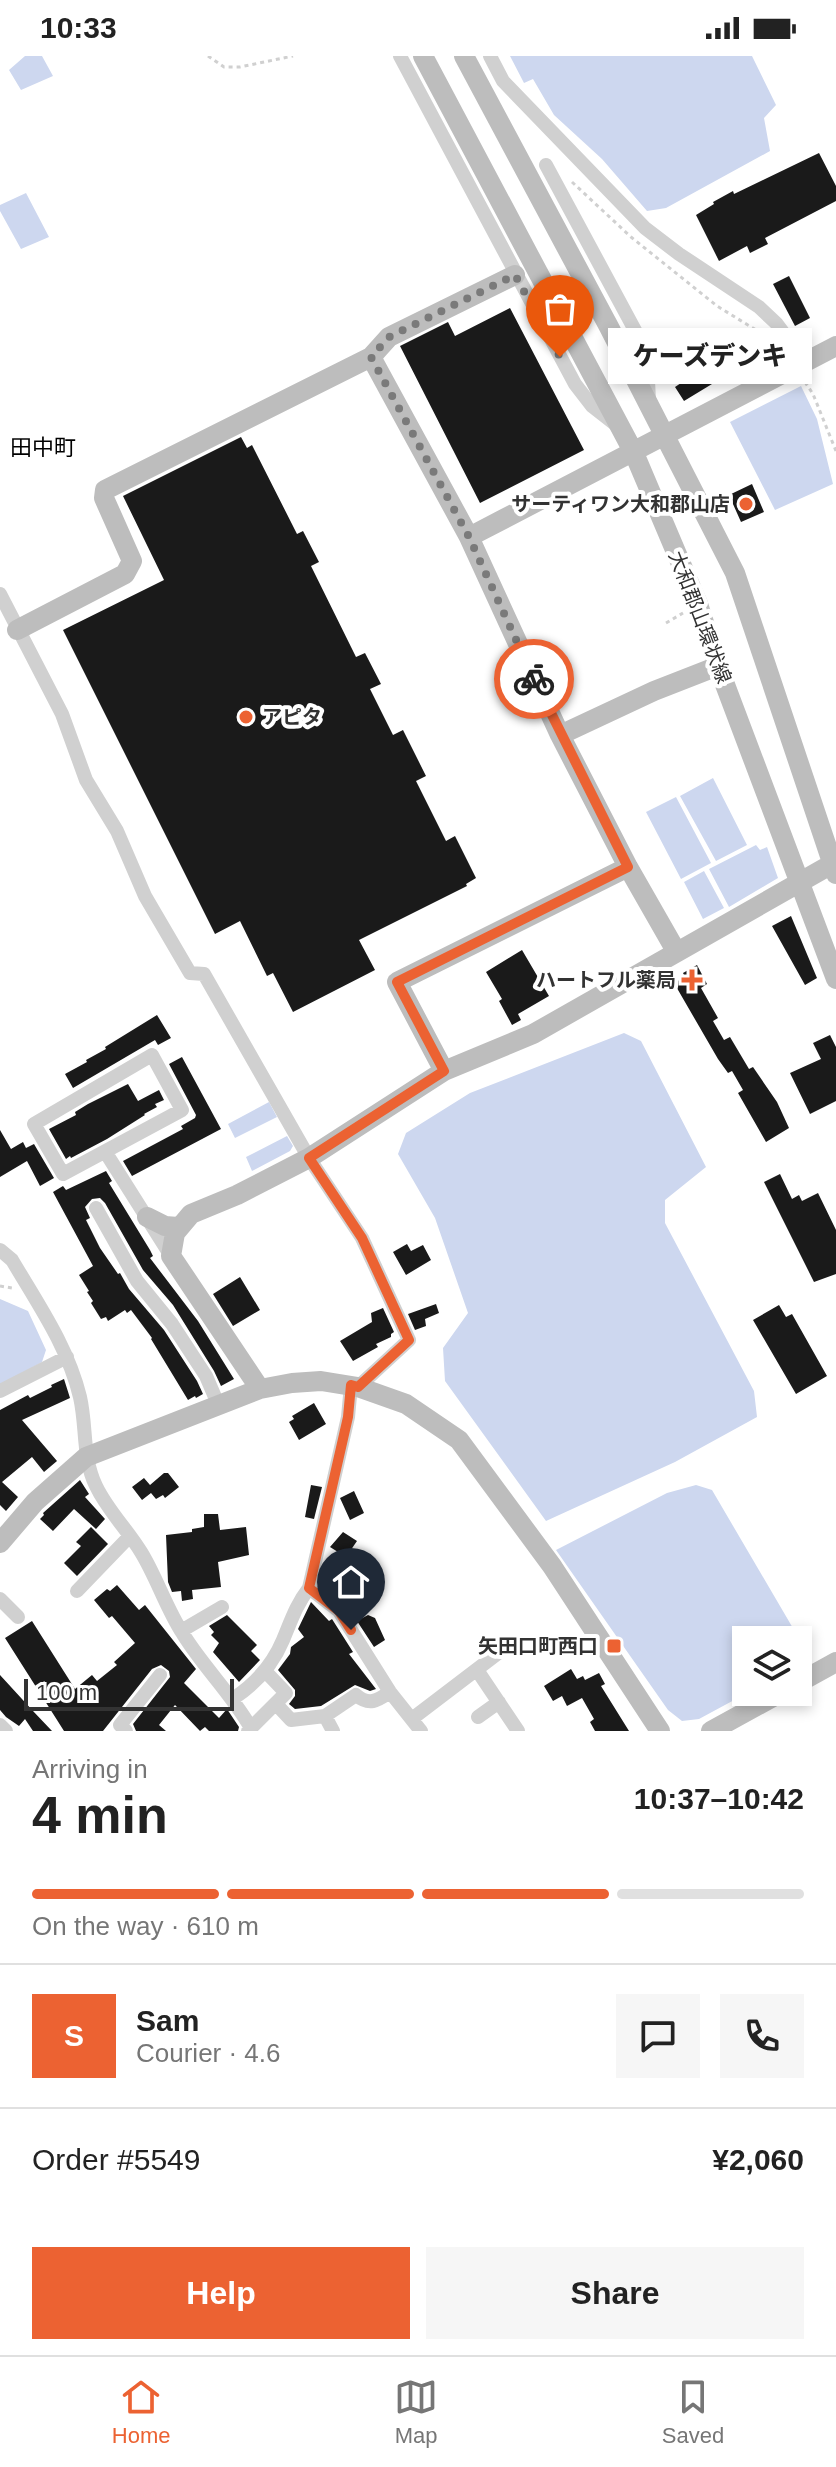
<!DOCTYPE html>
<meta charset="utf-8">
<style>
:root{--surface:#fff;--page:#f6f6f6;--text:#222;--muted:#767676;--line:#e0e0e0;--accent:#ec6232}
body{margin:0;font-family:Arial,"Noto Sans JP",sans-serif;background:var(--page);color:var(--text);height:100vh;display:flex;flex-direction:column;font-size:30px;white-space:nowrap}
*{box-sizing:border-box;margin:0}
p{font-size:26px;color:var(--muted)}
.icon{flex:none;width:44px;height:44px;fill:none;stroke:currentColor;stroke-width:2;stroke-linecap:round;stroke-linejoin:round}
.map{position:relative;height:1675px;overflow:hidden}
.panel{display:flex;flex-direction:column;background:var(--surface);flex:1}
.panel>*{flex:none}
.controls{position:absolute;left:732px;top:1570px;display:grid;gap:16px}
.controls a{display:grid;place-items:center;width:80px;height:80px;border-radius:0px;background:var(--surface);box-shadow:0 4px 12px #0003;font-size:40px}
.scale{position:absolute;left:24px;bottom:20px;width:210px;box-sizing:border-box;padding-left:8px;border:4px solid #333;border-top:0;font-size:22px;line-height:28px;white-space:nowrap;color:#333;-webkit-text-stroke:6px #fff;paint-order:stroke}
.pin{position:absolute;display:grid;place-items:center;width:68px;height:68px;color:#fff;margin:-82px -34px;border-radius:50% 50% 50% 0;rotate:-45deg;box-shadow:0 0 8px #0007}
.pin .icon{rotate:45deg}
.courier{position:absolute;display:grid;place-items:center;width:80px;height:80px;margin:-40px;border:6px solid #ec6232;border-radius:50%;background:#fff;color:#222;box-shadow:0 2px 10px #0007}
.bubble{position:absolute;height:56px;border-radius:0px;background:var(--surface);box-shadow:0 4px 12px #0003;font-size:26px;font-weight:800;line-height:56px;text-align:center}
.summary em{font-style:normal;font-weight:800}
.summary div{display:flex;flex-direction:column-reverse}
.summary{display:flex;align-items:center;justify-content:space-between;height:136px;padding:0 32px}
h1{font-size:52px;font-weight:800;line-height:60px}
.bar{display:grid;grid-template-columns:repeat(4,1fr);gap:12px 8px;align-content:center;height:96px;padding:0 32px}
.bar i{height:10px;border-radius:6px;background:var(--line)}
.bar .selected{background:var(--accent)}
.bar p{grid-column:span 4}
.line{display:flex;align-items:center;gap:20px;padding:0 32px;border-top:2px solid var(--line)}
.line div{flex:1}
.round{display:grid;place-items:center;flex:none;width:84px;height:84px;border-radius:0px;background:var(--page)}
.button{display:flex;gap:16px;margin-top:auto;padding:16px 32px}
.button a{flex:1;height:92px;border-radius:0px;background:var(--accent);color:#fff;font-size:32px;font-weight:800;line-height:92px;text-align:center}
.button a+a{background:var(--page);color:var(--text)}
.status{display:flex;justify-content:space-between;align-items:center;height:56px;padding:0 40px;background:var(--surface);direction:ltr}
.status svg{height:22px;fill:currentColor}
.tab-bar{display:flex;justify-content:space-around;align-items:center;height:112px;border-top:2px solid var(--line);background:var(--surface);font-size:22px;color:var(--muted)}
.tab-bar a{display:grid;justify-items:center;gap:4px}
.tab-bar .selected{color:var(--accent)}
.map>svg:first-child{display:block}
</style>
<div class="status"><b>10:33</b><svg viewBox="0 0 49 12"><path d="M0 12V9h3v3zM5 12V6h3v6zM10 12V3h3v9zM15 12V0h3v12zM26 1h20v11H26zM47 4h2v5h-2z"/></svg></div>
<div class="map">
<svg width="836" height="1675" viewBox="0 0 836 1675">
<rect width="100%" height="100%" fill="#fff"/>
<path fill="#cdd7ef" d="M25 0H42L53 20 21 34 9 14Z
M510 0H752L776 49 764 62 770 95 666 152 647 155 602 103 554 59 533 23 524 27Z
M26 137 49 181 21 193 0 155V149Z
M801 330 817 363 833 428 775 454 730 366Z
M713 722 747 789 716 805 680 740Z
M676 741 711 807 681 823 646 756Z
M756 789 760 794 767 791 778 822 729 851 709 813Z
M704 815 724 852 703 863 684 826Z
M624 977 641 985 706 1111 665 1144V1167L754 1335 757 1361 675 1406 546 1465 445 1325 443 1292 468 1257 435 1162 398 1098 406 1077 470 1037Z
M269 1046 277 1061 235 1082 228 1068Z
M287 1080 293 1090 290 1095 252 1115 246 1101Z
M0 1243 28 1255 46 1294 42 1306 0 1330Z
M696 1429 712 1434 811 1603 798 1610V1584H746V1636H749L699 1663 682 1665 668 1654 556 1494 667 1437Z"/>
<path fill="#1a1a1a" d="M819 97 836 130V145L765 182 768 188 750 197 747 190 719 205 696 159 714 148 713 146 733 135 734 138Z
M789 220 810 262 795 270 773 228Z
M510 252 584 394 480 447 400 290 448 266 455 280Z
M747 282 761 305 739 319 725 296Z
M699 309 701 311 703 310 712 328 684 345 675 331 681 327 677 321Z
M241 381 247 392 252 389 297 478 303 475 319 506 311 510 356 601 365 597 381 628 370 633 393 679 403 674 426 720 416 725 446 785 455 780 476 822 466 828 467 830 359 884 375 914 293 956 273 917 267 920 240 865 215 878 63 574 164 524 123 440Z
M752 428 764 456 741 466 729 439Z
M791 860 817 922 805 929 772 870Z
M522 894 549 940 518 958 521 964 512 969 499 945 502 943 486 916Z
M697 909 707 928 701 932 718 962 713 965 724 984 730 981 749 1013 753 1011 777 1046 789 1072 766 1086 738 1037 743 1034 732 1015 728 1017 718 1003 674 927 685 921 683 917Z
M157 959 171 982 158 989 155 984 73 1032 65 1018 87 1006 86 1004 106 993 105 991Z
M830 979 836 991V1045L810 1058 790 1017 821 1003 813 987Z
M182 1001 221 1073 132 1120 123 1105 183 1073 181 1070 195 1062 196 1059 169 1008Z
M128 1028 138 1045 159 1034 164 1044 155 1048 157 1051 144 1058 145 1059 107 1083 71 1102 70 1100 66 1103 49 1073 76 1059 75 1056 88 1048Z
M0 1074 11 1093 23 1086 26 1092 34 1088 54 1122 40 1130 27 1105 0 1121Z
M106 1115 112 1125 109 1127 150 1194 153 1200 150 1202 198 1265 234 1323 221 1330 214 1315 173 1249 143 1214 105 1147 100 1142 92 1143 85 1151 90 1162 86 1164 100 1192 118 1218 120 1217 129 1233 164 1274 197 1325 203 1338 196 1342 195 1340 188 1344 151 1283 152 1282 131 1254 127 1257 125 1254 108 1265 106 1261 101 1263 91 1247 93 1245 87 1236 89 1235 79 1219 93 1210 53 1136 63 1130 66 1134Z
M780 1118 792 1143 799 1139 802 1145 818 1137 836 1174V1218L814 1226 764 1126Z
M407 1188 411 1195 423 1189 431 1204 406 1219 393 1196Z
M240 1221 260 1254 233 1270 213 1238Z
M436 1248 439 1257 425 1263 426 1270 415 1274 408 1258Z
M779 1249 786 1261 792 1258 827 1320 796 1338 753 1264Z
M383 1252 394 1276 391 1278V1281L376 1288 378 1291 353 1305 340 1285 372 1266 371 1257Z
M64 1323 70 1342 22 1364 57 1405 44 1416 32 1401 2 1426 18 1441 6 1455 0 1449V1354L28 1339 30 1342 52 1331 51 1329Z
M314 1347 326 1368 299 1384 289 1366 294 1363 292 1360Z
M164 1417H168L179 1431 165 1442 163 1439 156 1443 151 1437 142 1444 132 1431 144 1422 150 1429Z
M80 1424 89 1438 85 1441 105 1463 96 1473 74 1453 53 1475 40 1463 44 1459 43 1457Z
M311 1429 322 1431 314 1463 305 1461Z
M354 1435 364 1457 350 1464 340 1442Z
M204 1458H218L220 1474 246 1471 249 1499 218 1506 221 1531 192 1534 193 1543 182 1545 181 1535 172 1536 168 1526 166 1479 192 1476V1473L204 1471Z
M91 1471 108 1488 77 1520 64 1507 81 1490 76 1486Z
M343 1476 357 1485 346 1501 330 1491Z
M117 1529 139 1554 145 1549 196 1613 184 1627 219 1662 227 1653 239 1671 238 1675H209L205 1671 200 1675 175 1649 159 1669 166 1675H136L133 1668 170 1621 169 1615 161 1609 152 1613 103 1675H64L5 1582 32 1565 75 1633 92 1619 97 1625 117 1609 114 1606 135 1587 112 1560 109 1562 94 1544 107 1533 110 1535Z
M311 1546 329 1565 332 1563 353 1596 349 1598 376 1633 370 1635 355 1629 321 1650 295 1653 289 1648 295 1640V1634L278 1614 290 1598 291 1591 304 1581 298 1573Z
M227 1559 257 1589 251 1595 260 1604 239 1626 213 1596 219 1587 211 1579 214 1576 209 1570Z
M368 1559 375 1562 385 1584 374 1591 357 1565Z
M571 1613 577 1623 583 1620 585 1624 599 1617 605 1628 601 1630 629 1675H595L590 1666 594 1663 582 1642 567 1650 562 1640 553 1645 544 1630Z
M0 1619 33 1655 52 1675H33L25 1663 19 1670 6 1661 0 1654Z"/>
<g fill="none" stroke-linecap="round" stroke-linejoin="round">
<path stroke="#d0d0d0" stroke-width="3" stroke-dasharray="4 4" stroke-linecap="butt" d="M208 0 224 11H240L293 0
M572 126 631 181 717 250 756 274 779 296
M805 326 813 338 836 395
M666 567 683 557
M0 1230 12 1232"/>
<path stroke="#d0d0d0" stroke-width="14" d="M400 0 575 328 592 350 615 368
M490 0 503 25 645 172 679 198 759 251 776 267 805 306
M546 109 637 278 647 305 649 344
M0 538 62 658 86 724 117 775 145 840 190 917 204 918 309 1102 362 1182 409 1284 358 1331
M152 999 182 1054 63 1118 34 1068Z
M106 1097 171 1200
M96 1152 137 1225 172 1268 206 1320 218 1348
M0 1194 12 1204C38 1248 68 1291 80 1341 87 1372 82 1401 96 1430 108 1455 127 1473 141 1496 157 1522 166 1552 183 1578 204 1612 231 1637 251 1672L248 1675
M0 1335 67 1301
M309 1532 339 1555 390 1636 421 1675
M77 1535 129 1481
M0 1543 18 1561
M181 1575 222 1551
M477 1614 518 1675
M234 1642C255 1628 273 1608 283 1584 291 1565 296 1549 309 1532L348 1361 351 1329
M276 1648 291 1664 325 1660 356 1639C369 1650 377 1645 390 1636
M325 1660 333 1675
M478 1661 499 1646
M413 1662 497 1598
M0 1669 6 1675
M251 1672 286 1637 265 1615
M126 1675 120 1669 160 1619"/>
<path stroke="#bdbdbd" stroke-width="20" d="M423 0 634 397 698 548 718 610 836 923
M464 0 609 271 735 517 836 818
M371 301 469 481 560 679 628 811 676 895
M469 481 836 290
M17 574 125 518 132 505 104 442 105 434 371 301 389 281 515 219
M560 679 654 635 718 610
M444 1015 397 926 628 811
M147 1161 165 1170 178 1171
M260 1333 171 1200 175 1177 191 1158 237 1139 309 1102 444 1015 533 978 832 808
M0 1487 35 1446 86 1401 260 1333 292 1327 321 1325 358 1331 406 1348 459 1384 552 1510 660 1675
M798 1627 836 1606
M711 1675 782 1636"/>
</g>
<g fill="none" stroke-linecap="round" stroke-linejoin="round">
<path stroke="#7a7a7a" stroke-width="8" stroke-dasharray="0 14.4" d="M534 623 469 481 371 301 389 281 515 219 560 301"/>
<path stroke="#ec6232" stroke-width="10" d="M351 1574 339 1555 309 1532 348 1361 351 1329 358 1331 409 1284 362 1182 309 1102 444 1015 397 926 628 811 534 623"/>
</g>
<g fill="#ec6232" stroke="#fff" stroke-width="3">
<circle cx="746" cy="448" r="8"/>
<circle cx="246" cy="661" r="8"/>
<path d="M688 912h8v8h8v8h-8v8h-8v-8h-8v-8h8z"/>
<rect x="606" y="1582" width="16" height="16" rx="4"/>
</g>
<g text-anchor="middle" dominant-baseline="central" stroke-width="8" stroke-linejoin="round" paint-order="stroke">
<g font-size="20" font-weight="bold" fill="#333" stroke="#fff" text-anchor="end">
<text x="730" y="448">サーティワン大和郡山店</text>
<text x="262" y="661" text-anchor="start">アピタ</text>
<text x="676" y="924">ハートフル薬局</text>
<text x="598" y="1590">矢田口町西口</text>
</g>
<g font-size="20" fill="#333" stroke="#fff">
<text transform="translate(700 561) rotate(69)">大和郡山環状線</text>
</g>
<g font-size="22" fill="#000" stroke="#fff">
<text x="43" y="391">田中町</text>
</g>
</g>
</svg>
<div class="controls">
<a><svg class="icon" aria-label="layers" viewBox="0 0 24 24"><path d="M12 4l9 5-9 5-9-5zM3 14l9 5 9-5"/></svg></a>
</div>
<div class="scale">100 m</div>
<div class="pin" style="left:560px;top:301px;background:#ea580c"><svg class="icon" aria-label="bag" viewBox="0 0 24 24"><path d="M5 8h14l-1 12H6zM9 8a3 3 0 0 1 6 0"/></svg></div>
<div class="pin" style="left:351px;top:1574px;background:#1f2937"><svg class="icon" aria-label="home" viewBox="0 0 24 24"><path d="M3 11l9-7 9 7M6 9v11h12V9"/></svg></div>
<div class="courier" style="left:534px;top:623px"><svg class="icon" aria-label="bike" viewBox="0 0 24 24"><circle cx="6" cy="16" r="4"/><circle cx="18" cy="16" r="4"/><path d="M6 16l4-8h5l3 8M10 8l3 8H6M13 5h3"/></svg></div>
<div class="bubble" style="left:608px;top:272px;width:204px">ケーズデンキ</div>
</div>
<section class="panel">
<div class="summary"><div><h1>4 min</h1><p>Arriving in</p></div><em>10:37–10:42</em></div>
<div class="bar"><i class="selected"></i><i class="selected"></i><i class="selected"></i><i></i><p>On the way · 610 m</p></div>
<div class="line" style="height:144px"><b class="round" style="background:var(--accent);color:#fff">S</b><div><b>Sam</b><p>Courier · 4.6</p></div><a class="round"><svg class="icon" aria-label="chat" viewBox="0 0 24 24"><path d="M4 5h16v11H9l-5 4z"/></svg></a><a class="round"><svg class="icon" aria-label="phone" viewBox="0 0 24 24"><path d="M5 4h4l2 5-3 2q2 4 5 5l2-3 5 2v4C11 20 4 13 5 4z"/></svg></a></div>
<div class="line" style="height:104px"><div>Order #5549</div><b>¥2,060</b></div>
<div class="button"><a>Help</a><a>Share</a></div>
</section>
<nav class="tab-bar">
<a class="selected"><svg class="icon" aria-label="home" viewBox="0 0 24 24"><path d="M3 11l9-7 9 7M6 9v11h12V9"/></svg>Home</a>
<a><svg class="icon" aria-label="map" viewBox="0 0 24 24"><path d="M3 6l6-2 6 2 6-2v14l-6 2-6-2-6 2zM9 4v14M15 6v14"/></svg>Map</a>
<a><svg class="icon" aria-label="saved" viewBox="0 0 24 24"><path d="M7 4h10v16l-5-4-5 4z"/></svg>Saved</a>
</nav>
